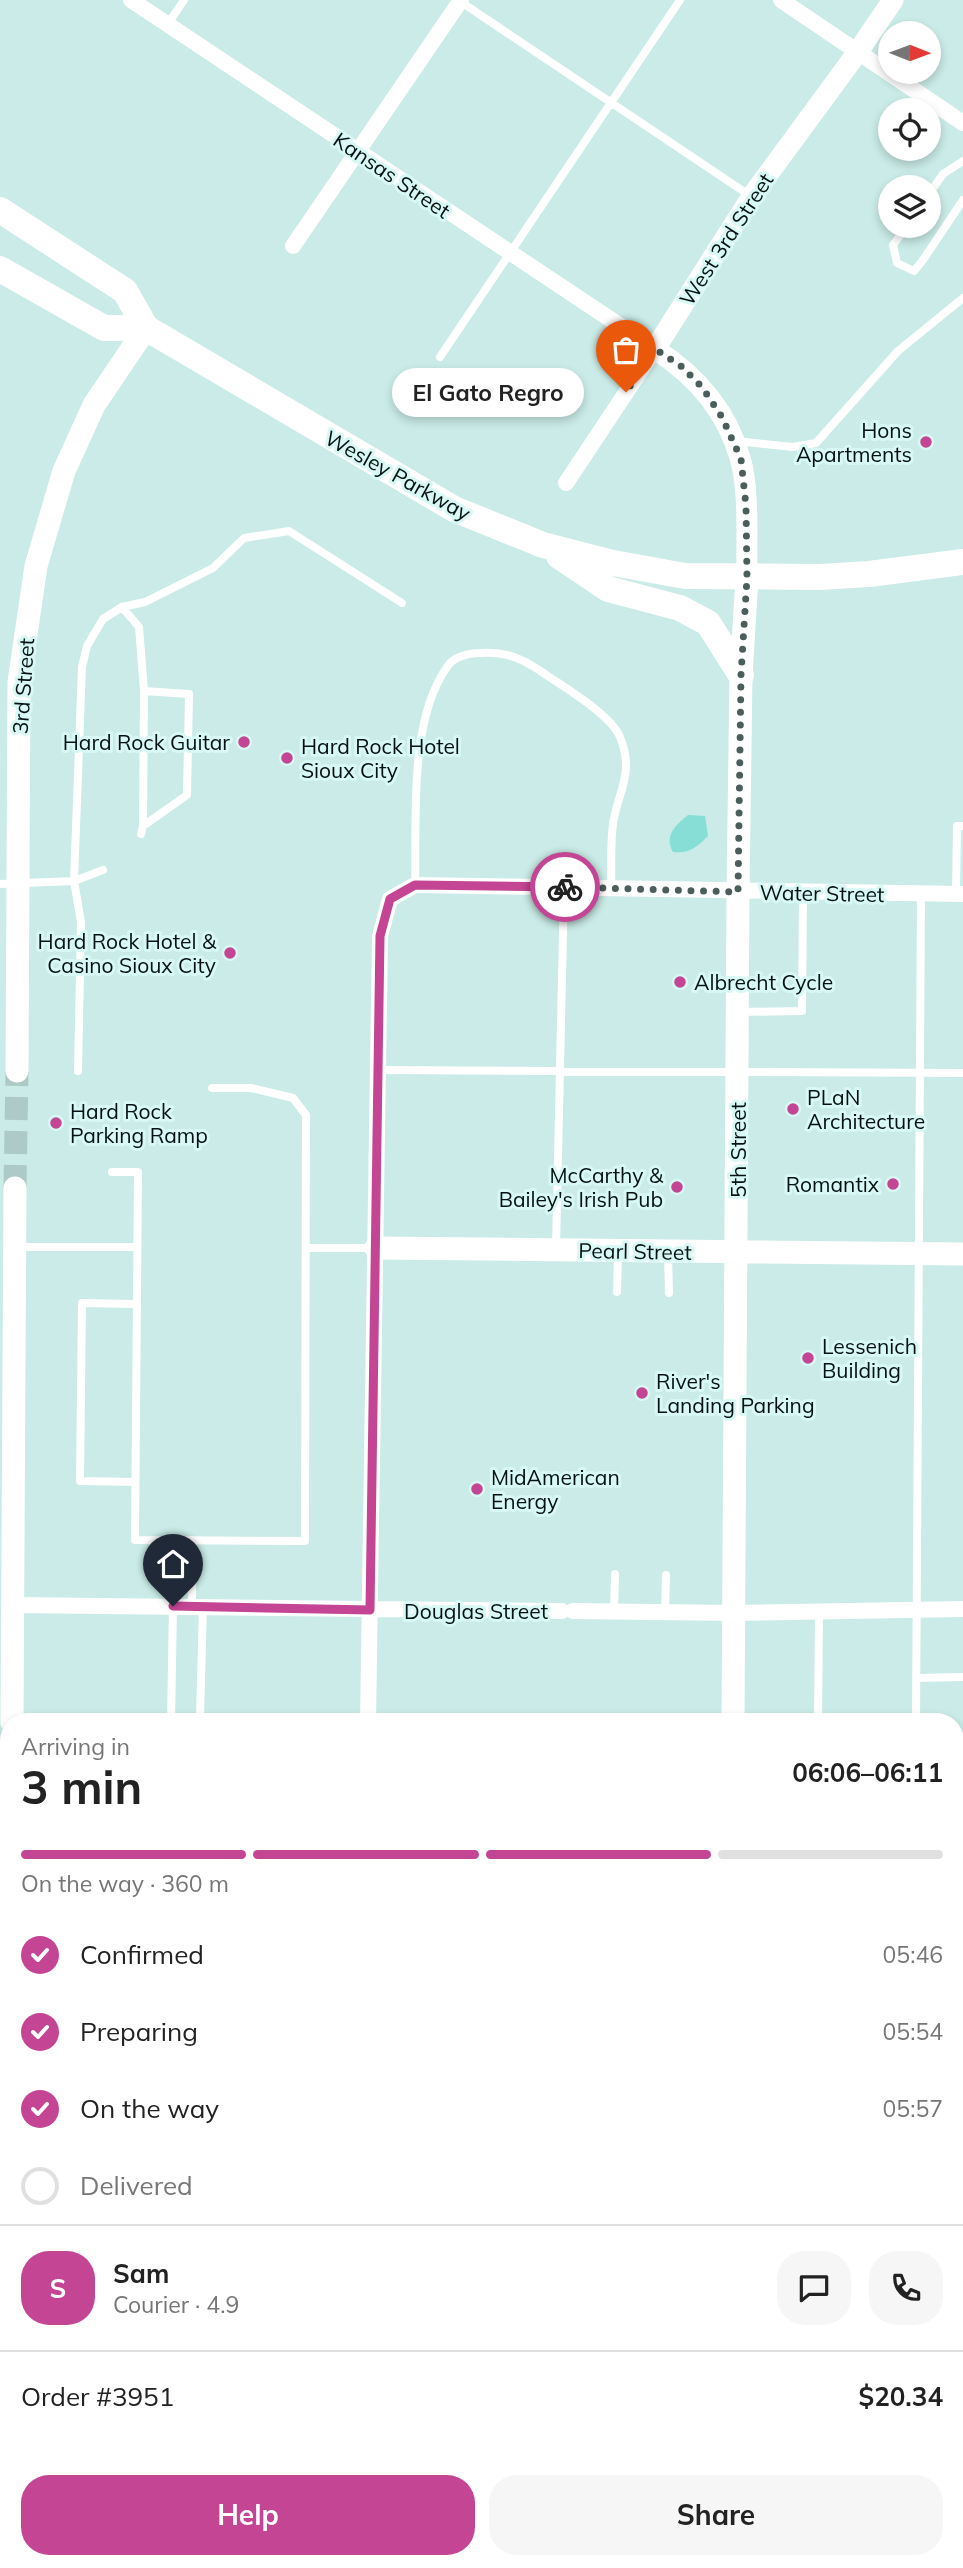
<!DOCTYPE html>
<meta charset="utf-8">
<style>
:root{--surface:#fff;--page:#f6f6f6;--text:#222;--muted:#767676;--line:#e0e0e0;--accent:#c34593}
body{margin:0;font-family:Mulish,sans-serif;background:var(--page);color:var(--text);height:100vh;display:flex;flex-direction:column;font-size:26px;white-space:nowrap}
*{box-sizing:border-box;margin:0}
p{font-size:23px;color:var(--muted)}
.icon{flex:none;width:38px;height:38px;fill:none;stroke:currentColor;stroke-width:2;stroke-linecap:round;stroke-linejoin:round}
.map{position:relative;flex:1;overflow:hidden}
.sheet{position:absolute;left:0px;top:1713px;width:964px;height:856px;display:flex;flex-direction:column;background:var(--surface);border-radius:28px 28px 0 0;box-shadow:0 4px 10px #0003}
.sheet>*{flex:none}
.needle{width:46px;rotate:91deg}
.buttons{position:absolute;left:878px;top:21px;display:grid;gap:14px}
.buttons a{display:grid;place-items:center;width:63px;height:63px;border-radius:50%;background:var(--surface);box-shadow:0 4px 10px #0003;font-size:35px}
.pin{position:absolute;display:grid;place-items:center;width:60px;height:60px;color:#fff;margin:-72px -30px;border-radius:50% 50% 50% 0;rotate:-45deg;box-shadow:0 0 7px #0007}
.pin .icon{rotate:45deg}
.courier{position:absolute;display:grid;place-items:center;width:70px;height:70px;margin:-35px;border:5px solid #c34593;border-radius:50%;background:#fff;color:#222;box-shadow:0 2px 9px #0007}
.bubble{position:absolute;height:49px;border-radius:24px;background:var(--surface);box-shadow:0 4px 10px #0003;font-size:23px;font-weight:700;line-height:49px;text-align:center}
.head em{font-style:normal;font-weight:700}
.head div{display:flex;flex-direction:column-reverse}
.head{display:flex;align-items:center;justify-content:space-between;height:119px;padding:0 21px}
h1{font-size:46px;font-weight:700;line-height:52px}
.bar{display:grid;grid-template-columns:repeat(4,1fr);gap:10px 7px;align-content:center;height:84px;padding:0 21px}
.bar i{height:9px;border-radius:5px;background:var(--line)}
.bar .on{background:var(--accent)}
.bar p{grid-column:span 4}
.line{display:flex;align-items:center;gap:18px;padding:0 21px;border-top:2px solid var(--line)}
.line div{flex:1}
.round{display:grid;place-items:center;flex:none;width:74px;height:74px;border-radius:28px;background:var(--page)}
ol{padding:0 21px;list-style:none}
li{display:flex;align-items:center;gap:21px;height:77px}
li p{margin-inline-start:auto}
li .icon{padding:7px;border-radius:50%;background:var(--accent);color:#fff;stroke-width:4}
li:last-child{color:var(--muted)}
li i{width:38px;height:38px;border:4px solid var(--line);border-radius:50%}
.cta{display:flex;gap:14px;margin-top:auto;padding:14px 21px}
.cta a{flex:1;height:80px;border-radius:28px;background:var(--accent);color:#fff;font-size:28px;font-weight:700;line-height:80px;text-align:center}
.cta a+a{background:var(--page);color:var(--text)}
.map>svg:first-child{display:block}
</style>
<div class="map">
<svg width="963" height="2568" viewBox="0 0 963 2568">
<rect width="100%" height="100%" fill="#caebe7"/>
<path fill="#87ded6" d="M688 815 705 816 708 836C697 847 689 854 673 852 664 835 675 826 688 815Z"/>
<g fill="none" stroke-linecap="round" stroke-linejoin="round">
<path stroke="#adcac7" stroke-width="23" stroke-dasharray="23 11" stroke-linecap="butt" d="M15 1188 17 1071"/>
<path stroke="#fff" stroke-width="8" d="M458 0 749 195
M167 25 184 0
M929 194 943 174 963 161
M907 226 893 245 897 263 914 271 923 260 963 200
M440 357 680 0
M736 441 793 447 816 443 898 351 963 298
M122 607 139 627 144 691 189 694 187 795 143 826 141 834
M143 826 144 691
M103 870 74 881 82 667 87 646 103 619 122 607 145 602 213 568 244 538 289 531 402 603
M0 884 74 881 81 922 78 1071
M415 885C417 821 408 722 447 667 453 657 468 653 479 653 503 651 519 657 539 670 560 685 610 713 620 737 635 774 618 790 613 824 610 845 612 867 611 888
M956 894 957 826H963
M741 1012 802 1011 803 893
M379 1070 963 1073
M112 1172H138L135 1540 305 1541 306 1115 293 1098 251 1088H212
M18 1247H137
M306 1248H373
M556 1248 564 887
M668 1254 669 1293
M617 1292 618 1253
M135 1482 80 1481 82 1303 136 1304
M192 1606V1540
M203 1606 200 1717 303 1720 304 1722
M665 1611 666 1575
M614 1612 615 1574
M917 1678 963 1677
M171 1722 173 1606
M818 1722 819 1612
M916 1722 921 894
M956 1736H963
M0 1746H9
M956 1796H963
M956 2519H963
M81 2568V2560
M907 2568V2560"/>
<path stroke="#fff" stroke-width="16" d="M131 0 655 349 566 483
M781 0 963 123
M293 246 461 0
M13 1605 562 1611
M573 1611 734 1613 963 1609
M368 1722 380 936 390 899 415 885 963 894
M358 2568 359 2560"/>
<path stroke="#fff" stroke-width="21" d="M747 578C746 544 750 490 740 458 727 411 695 375 655 349L752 196 857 53 893 0"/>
<path stroke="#fff" stroke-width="23" d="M17 1071 19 682 36 566 64 471 94 405 146 328
M376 1248 963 1254
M12 1722 15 1188
M733 1722 738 892 741 675 747 578
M0 1969H9
M956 1978H963
M956 2339H963
M2 2568 9 1986
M725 2568V2560"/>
<path stroke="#fff" stroke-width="26" d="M0 210 125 291 146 328 454 509 543 545 613 563 685 576 820 577 869 574 963 562
M0 269 104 328H146
M559 556 608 589 680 608 708 623 741 675"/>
</g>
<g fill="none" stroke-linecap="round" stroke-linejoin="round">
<path stroke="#4b5e5c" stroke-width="7" stroke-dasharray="0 12.6" d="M565 887 738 892 741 675 747 578 746 506 741 459 722 417 702 387 681 366 655 349 626 392"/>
<path stroke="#c34593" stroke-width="9" d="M173 1606 370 1610 380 936 390 899 415 885 565 887"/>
</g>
<g fill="#c34593" stroke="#d7f8f4" stroke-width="2.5">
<circle cx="926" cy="442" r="7"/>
<circle cx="244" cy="742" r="7"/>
<circle cx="287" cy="758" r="7"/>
<circle cx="230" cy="953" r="7"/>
<circle cx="680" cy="982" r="7"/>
<circle cx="793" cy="1109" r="7"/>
<circle cx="56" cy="1123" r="7"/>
<circle cx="893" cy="1184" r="7"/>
<circle cx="677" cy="1187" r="7"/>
<circle cx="808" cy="1358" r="7"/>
<circle cx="642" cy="1393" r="7"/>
<circle cx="477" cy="1489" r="7"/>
</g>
<g text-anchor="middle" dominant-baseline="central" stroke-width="6" stroke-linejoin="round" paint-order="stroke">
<g font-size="21" fill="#061211" stroke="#d7f8f4">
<text transform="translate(392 175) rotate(34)">Kansas Street</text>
<text transform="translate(726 239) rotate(-57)">West 3rd Street</text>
<text transform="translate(398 475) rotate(29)">Wesley Parkway</text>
<text transform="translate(23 686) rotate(-86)">3rd Street</text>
<text transform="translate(822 893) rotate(1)">Water Street</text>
<text transform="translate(738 1150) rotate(-90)">5th Street</text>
<text transform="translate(635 1251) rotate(1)">Pearl Street</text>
<text x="476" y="1611">Douglas Street</text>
</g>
<g font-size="21" fill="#061211" stroke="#d7f8f4" text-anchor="start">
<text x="912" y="430" text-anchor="end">Hons<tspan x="912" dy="24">Apartments</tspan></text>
<text x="230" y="742" text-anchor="end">Hard Rock Guitar</text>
<text x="301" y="746">Hard Rock Hotel<tspan x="301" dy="24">Sioux City</tspan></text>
<text x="216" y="941" text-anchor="end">Hard Rock Hotel &amp;<tspan x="216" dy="24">Casino Sioux City</tspan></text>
<text x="694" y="982">Albrecht Cycle</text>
<text x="807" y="1097">PLaN<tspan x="807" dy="24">Architecture</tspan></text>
<text x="70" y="1111">Hard Rock<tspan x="70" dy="24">Parking Ramp</tspan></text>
<text x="663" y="1175" text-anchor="end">McCarthy &amp;<tspan x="663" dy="24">Bailey's Irish Pub</tspan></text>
<text x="879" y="1184" text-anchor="end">Romantix</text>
<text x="822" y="1346">Lessenich<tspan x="822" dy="24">Building</tspan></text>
<text x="656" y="1381">River's<tspan x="656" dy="24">Landing Parking</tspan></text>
<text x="491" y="1477">MidAmerican<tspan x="491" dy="24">Energy</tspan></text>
</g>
</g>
</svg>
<div class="buttons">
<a><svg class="needle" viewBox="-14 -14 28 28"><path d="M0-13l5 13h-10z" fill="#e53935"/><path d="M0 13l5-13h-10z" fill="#767676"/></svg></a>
<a><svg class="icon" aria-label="locate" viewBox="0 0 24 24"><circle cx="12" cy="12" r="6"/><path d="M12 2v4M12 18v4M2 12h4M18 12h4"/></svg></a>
<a><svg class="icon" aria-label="layers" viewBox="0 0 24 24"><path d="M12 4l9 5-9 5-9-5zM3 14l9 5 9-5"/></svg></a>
</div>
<div class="pin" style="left:626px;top:392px;background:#ea580c"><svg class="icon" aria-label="bag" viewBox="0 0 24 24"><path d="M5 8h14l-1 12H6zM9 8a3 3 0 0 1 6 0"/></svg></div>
<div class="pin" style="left:173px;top:1606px;background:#1f2937"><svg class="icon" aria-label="home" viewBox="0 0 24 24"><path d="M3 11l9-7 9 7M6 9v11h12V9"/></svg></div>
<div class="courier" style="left:565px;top:887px"><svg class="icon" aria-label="bike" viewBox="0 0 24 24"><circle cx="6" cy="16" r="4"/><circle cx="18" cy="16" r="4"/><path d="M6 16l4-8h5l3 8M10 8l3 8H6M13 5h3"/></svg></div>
<div class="bubble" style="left:392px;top:368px;width:192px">El Gato Regro</div>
<section class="sheet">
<div class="head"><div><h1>3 min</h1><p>Arriving in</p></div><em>06:06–06:11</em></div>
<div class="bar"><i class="on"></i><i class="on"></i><i class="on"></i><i></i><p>On the way · 360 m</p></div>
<ol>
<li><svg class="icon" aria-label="check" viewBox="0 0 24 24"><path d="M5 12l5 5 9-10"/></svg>Confirmed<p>05:46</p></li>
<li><svg class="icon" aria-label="check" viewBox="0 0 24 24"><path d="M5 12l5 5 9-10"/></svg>Preparing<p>05:54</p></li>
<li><svg class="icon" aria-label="check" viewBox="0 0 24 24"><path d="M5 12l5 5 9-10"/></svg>On the way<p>05:57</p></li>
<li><i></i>Delivered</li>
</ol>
<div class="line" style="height:126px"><b class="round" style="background:var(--accent);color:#fff">S</b><div><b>Sam</b><p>Courier · 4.9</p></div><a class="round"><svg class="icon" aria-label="chat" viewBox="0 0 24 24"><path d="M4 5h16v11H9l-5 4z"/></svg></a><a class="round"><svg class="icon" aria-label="phone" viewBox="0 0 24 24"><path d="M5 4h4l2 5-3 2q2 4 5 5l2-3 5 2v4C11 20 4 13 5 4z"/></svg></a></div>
<div class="line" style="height:91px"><div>Order #3951</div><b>$20.34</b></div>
<div class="cta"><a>Help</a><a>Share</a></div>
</section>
</div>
